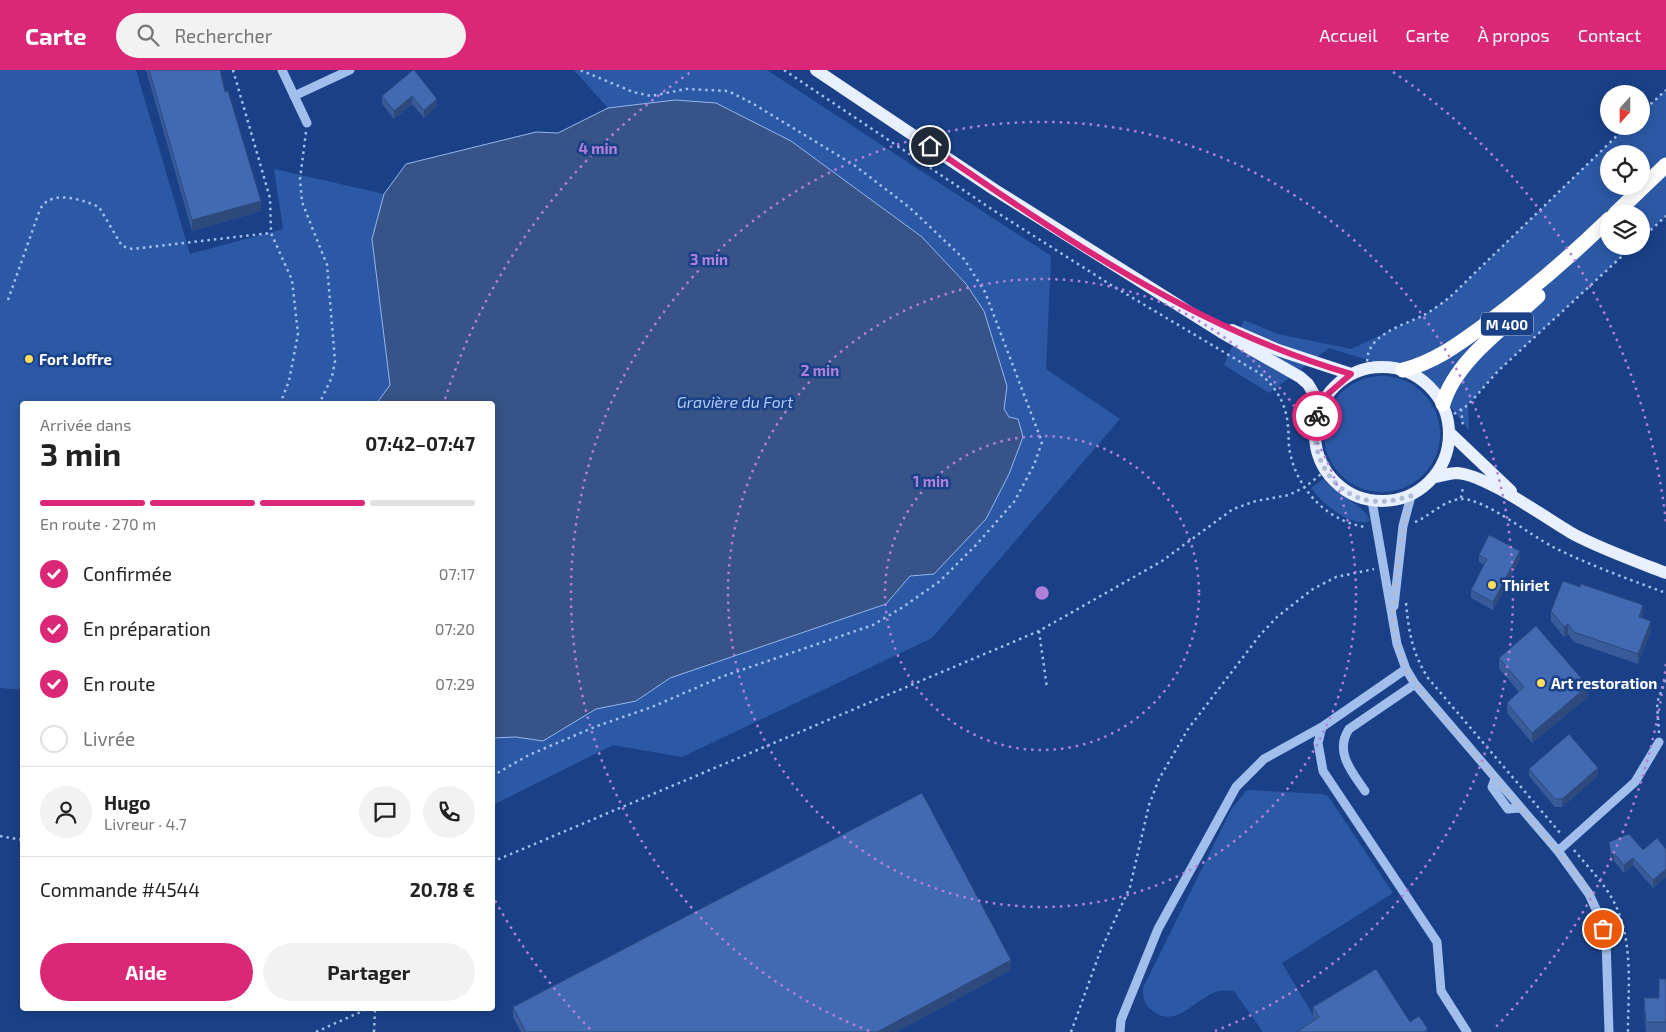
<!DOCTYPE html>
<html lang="fr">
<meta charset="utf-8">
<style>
:root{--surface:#fff;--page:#f2f2f2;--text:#222;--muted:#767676;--line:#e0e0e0;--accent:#db2777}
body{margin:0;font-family:"Exo 2",sans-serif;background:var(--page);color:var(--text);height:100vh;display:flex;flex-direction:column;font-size:19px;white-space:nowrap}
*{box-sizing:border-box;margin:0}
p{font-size:16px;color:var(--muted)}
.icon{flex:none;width:28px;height:28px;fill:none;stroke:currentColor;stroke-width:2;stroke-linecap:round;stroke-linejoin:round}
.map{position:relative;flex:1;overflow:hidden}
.sheet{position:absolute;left:20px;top:331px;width:475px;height:610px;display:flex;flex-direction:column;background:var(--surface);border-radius:5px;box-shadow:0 2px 12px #0003}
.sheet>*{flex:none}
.needle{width:32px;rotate:201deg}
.buttons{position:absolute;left:1600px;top:15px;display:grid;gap:10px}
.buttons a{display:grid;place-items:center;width:50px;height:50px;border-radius:50%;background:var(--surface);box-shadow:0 2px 12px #0003;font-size:25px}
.pin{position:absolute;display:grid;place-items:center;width:42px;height:42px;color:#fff;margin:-21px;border:2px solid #fff;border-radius:50%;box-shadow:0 1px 5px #0007}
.courier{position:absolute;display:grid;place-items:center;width:50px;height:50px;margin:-25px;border:4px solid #db2777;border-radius:50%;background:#fff;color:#222;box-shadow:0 1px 6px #0007}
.headline em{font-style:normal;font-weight:700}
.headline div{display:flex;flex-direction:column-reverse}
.headline{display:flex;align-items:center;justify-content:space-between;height:85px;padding:0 20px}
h1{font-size:32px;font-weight:700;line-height:38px}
.bar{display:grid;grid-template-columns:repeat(4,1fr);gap:8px 5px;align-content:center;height:60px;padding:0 20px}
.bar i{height:6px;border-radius:4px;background:var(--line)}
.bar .current{background:var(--accent)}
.bar p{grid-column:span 4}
.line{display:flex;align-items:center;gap:12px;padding:0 20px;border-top:1px solid var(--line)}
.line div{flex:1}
.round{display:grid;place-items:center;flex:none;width:52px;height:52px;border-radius:26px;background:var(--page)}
ol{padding:0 20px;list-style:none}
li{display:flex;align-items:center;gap:15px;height:55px}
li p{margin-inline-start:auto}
li .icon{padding:5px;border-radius:50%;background:var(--accent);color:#fff;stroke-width:4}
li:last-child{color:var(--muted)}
li i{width:28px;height:28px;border:2px solid var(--line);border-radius:50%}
.cta{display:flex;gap:10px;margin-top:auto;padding:10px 20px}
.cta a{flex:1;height:58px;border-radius:30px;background:var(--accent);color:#fff;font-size:20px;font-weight:700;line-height:58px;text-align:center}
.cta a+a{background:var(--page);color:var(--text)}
header{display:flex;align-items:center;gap:30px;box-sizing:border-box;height:70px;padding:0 25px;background:var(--accent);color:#fff}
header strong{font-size:24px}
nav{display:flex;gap:28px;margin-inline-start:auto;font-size:18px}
.search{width:350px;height:45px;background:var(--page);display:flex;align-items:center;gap:12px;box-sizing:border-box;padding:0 18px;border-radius:28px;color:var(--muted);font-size:19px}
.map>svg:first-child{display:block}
</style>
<header>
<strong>Carte</strong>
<div class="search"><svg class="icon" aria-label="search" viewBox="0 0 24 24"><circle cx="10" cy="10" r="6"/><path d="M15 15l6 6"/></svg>Rechercher</div>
<nav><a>Accueil</a><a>Carte</a><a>À propos</a><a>Contact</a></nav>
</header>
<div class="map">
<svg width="1666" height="962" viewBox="0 0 1666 962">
<rect width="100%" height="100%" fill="#1a4188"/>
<path fill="#2c59a6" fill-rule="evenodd" d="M0 0H136L190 184 283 159 274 99 384 124 372 169 390 315 376 334H22V620L0 618Z
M574 0H767L1051 186 1046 299 1120 349 932 568 682 687 613 675 493 735 494 667H516L543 671 596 639 636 631 670 608 886 534 910 506 934 504 1009 347 1004 339 1007 316 984 241 966 214 922 167 791 71 716 33 675 30 608 38Z
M1666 20V146L1641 169V144H1609V176H1633L1498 301 1468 335 1469 360 1427 308 1329 278 1269 323 1224 295 1244 250 1278 264 1351 279 1426 244 1450 227 1627 56H1641V43ZM1609 84H1641V116H1609Z
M1324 364a58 58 0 1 1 116 0a58 58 0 1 1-116 0Z
M1323 409C1336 426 1366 435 1370 451 1350 458 1322 433 1311 418Z
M1247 720 1322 724 1328 726 1393 823 1282 893 1319 955 1309 962H1263L1234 921C1230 921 1223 920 1219 921 1197 926 1177 960 1153 941 1144 935 1143 928 1143 918L1232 738Z"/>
<path fill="#375388" stroke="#95b7ef" d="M675 30 716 33 791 71 922 167 966 214 984 241 1007 316 1004 339 1009 347 1018 349 1023 367 1009 404 986 449 934 504 910 506 886 534 670 608 636 631 596 639 543 671 516 667 493 668 492 334H376L390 315 372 169 384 124 406 94 536 62 558 63 608 38Z"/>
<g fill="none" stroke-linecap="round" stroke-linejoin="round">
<path stroke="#a2beed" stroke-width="2.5" stroke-dasharray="2.5 4" stroke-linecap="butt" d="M233 0 270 128 271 163 292 210 298 264 289 311 280 334
M784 0 993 140 1111 215 1259 303C1276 317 1286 333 1288 356 1289 366 1288 377 1291 387 1300 422 1328 451 1365 457
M1641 43 1666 20
M306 62 300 109 302 132 327 195 335 291 332 307 319 334
M1641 169 1666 146
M8 230 38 145C39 142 41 137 43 135 55 120 86 131 99 137L122 176 132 179 271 163
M1368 298C1361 266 1402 256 1424 245 1433 240 1442 233 1450 227L1627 56
M1461 339 1463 357
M1454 344 1468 335 1498 301 1633 176
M1461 428 1463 417
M1415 452C1430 446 1445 429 1462 429 1485 429 1530 465 1553 477 1589 495 1628 509 1666 523
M1406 533C1409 563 1412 582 1428 608L1561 764
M1039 561 1047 618
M1659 663 1657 633 1666 607
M492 706 529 685 597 656 652 637 721 607 873 555 903 537 940 511 976 475 1014 432 1034 395 1042 372 985 222 964 189 909 137 854 95 752 33 728 21 686 19 651 26 633 22 580 0
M0 766 22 770
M1574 780C1588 797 1604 813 1614 832 1634 871 1628 920 1628 962
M492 792 1039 561 1162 491 1233 439 1256 431 1289 425 1305 417 1325 401
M316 962 367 939
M374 962 375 939
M1071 962 1100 882 1130 817 1149 735 1159 709 1188 659 1260 565 1277 547 1313 519 1336 507 1374 499"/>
<path stroke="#a2beed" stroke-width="9" d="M282 0 307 53
M294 26 350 0
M1372 431 1397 574 1406 599 1415 614 1558 781 1589 824 1601 850 1606 869 1609 962
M1394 536 1403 456 1411 426
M1322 657 1318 673 1323 701 1437 872 1441 921 1467 962
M1495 709 1492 717 1508 739 1520 738
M1365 721C1352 702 1334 682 1349 659L1415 614
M1558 781 1635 712 1659 672
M1120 962 1121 950 1158 859 1236 717 1264 689 1322 657 1406 599"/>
<path stroke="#e8efff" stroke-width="12" d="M816 0 995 120 1221 262 1300 307 1308 314 1321 336
M1232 260 1278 280 1351 304
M1315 364a67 67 0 1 1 134 0a67 67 0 1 1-134 0Z
M1450 363 1511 421
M1435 407C1442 406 1450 403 1457 403 1487 405 1547 449 1575 465 1604 480 1635 491 1666 503"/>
<path stroke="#fff" stroke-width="15" d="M1615 144 1666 95
M1403 300C1435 292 1460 273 1486 254 1529 222 1570 187 1609 149
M1443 334C1455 291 1506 256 1538 226"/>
</g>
<path fill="#395b99" d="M146 0H220L225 22 261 141 192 161Z
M413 0 437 36 424 48 412 34 394 49 382 34V26Z
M1479 485 1520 489 1493 540 1471 528V520L1484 495 1479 492Z
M1551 541 1643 546 1642 548 1651 561 1638 594 1574 572 1568 564 1564 567 1551 551Z
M1499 588 1588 627 1532 673 1507 643V633L1519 622 1499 598Z
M1529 699 1598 706 1562 737H1555L1529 706Z
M1609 772 1643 780 1666 779V807L1653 818 1633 795 1624 803 1614 791 1611 792Z
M1011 900 896 962H521L513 947V937Z
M1666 909V962H1646L1644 939V928H1659Z
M1313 937 1410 952 1428 962 1316 950 1313 945Z"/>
<path fill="#2e4a7d" d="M412 26V34L394 49V41Z
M437 29V36L424 48V40Z
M261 131V141L192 161V150Z
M1520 481V489L1493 540V532Z
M1643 535V546L1639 557V547Z
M1651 551V561L1638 594V584Z
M1568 554V564L1564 567V557Z
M1588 616V627L1532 673V663Z
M1598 698V706L1562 737V729Z
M1614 783V791L1611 792V784Z
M1633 788V795L1624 803V795Z
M1666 799V807L1653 818V810Z
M1011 890V900L896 962H877Z"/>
<path fill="#426ab2" stroke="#2e4a7d" d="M149 0H220L225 22 228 21 261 131 192 150Z
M413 0H414L437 29 424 40 412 26 394 41 382 26Z
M1489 465 1520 481 1493 532 1471 520 1487 489 1479 485Z
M1563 511 1580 517 1581 514 1643 535 1639 547 1651 551 1638 584 1574 562 1568 554 1564 557 1551 541Z
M1536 556 1588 616 1532 663 1507 633 1524 617 1499 588Z
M1569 664 1598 698 1562 729H1555L1529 699Z
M922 723 1011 890 877 962H526L513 937Z
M1629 764 1643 780 1657 768 1666 779V799L1653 810 1633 788 1624 795 1614 783 1611 784 1609 772Z
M1376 899 1410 952 1419 946 1428 959 1424 962H1297L1319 947 1313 937Z
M1659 909H1666V952H1646L1644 928H1659Z"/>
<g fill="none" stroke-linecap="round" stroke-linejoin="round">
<path stroke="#afbcd5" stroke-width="5" stroke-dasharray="0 9" d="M1317 346C1308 384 1332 426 1372 431 1386 433 1398 429 1411 426 1402 462 1387 540 1397 575 1401 589 1407 602 1415 614L1581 809 1590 824 1603 859"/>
<path stroke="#db2777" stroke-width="6" d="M930 76C1061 166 1197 260 1351 304L1329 323 1317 346"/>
</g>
<g fill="none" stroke="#b080d9" stroke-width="2.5" stroke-dasharray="2.5 5">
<circle cx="1042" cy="523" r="157"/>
<circle cx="1042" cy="523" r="314"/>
<path d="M869 961A471 471 0 1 1 1215 961"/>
<path d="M1666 594A628 628 0 0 1 1494 959M590 959A628 628 0 0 1 493 827M445 329A628 628 0 0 1 691 2M1393 2A628 628 0 0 1 1666 452"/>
</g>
<g fill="#ffdd5e" stroke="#1a4188" stroke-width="2">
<circle cx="29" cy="289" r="5"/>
<circle cx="1492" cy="515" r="5"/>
<circle cx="1541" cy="613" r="5"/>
</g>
<g text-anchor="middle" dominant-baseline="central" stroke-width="5" stroke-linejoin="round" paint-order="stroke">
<rect fill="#1a4188" stroke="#bac6db" stroke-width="1" x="1481" y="242.5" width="52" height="23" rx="4"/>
<g font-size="14" font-weight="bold" fill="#fff">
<text x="1507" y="254">M 400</text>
</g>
<g font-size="15" font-weight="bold" fill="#fff" stroke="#1a4188" text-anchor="start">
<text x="39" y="289">Fort Joffre</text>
<text x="1502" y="515">Thiriet</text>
<text x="1551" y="613">Art restoration</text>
</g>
<g font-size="16" font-style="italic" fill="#aec8f4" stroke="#1a4188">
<text x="735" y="331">Gravière du Fort</text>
</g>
</g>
<circle cx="1042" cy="523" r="8" fill="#b080d9" stroke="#1a4188" stroke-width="2.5"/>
<g font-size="15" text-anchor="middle" font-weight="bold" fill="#b080d9" stroke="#1a4188" stroke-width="5" stroke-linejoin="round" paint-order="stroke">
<text x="598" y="84">4 min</text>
<text x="709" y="195">3 min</text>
<text x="820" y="306">2 min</text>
<text x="931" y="417">1 min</text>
</g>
</svg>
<div class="buttons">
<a><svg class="needle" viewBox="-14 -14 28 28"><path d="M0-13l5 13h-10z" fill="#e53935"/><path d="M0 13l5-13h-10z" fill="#767676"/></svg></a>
<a><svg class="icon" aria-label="locate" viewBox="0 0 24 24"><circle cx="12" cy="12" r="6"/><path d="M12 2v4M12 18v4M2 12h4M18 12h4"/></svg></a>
<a><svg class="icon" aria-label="layers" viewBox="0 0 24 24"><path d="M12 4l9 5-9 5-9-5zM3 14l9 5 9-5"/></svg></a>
</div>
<div class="pin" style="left:1603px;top:859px;background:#ea580c"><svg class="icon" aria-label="bag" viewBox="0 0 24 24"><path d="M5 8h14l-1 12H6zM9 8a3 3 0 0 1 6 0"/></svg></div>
<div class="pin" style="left:930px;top:76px;background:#1f2937"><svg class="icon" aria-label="home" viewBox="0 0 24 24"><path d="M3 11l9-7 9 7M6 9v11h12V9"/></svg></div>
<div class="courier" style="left:1317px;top:346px"><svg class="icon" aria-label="bike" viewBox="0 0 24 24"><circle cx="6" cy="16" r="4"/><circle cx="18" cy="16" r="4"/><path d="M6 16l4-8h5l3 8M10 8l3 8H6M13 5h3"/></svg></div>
<section class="sheet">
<div class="headline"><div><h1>3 min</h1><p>Arrivée dans</p></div><em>07:42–07:47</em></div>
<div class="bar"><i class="current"></i><i class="current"></i><i class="current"></i><i></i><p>En route · 270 m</p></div>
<ol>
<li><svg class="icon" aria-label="check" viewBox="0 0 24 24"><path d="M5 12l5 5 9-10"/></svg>Confirmée<p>07:17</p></li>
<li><svg class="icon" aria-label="check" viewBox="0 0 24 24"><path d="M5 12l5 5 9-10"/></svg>En préparation<p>07:20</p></li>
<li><svg class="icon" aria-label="check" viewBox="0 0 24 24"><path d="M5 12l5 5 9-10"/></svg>En route<p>07:29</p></li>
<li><i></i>Livrée</li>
</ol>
<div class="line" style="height:90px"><a class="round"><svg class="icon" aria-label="person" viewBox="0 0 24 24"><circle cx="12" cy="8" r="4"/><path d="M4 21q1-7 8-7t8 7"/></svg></a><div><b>Hugo</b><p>Livreur · 4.7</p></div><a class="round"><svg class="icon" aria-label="chat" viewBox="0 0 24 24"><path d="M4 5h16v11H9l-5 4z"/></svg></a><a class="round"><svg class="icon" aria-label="phone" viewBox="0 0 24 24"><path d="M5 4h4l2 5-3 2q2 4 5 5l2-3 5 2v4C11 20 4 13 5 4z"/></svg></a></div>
<div class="line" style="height:65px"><div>Commande #4544</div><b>20.78 €</b></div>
<div class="cta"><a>Aide</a><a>Partager</a></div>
</section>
</div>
